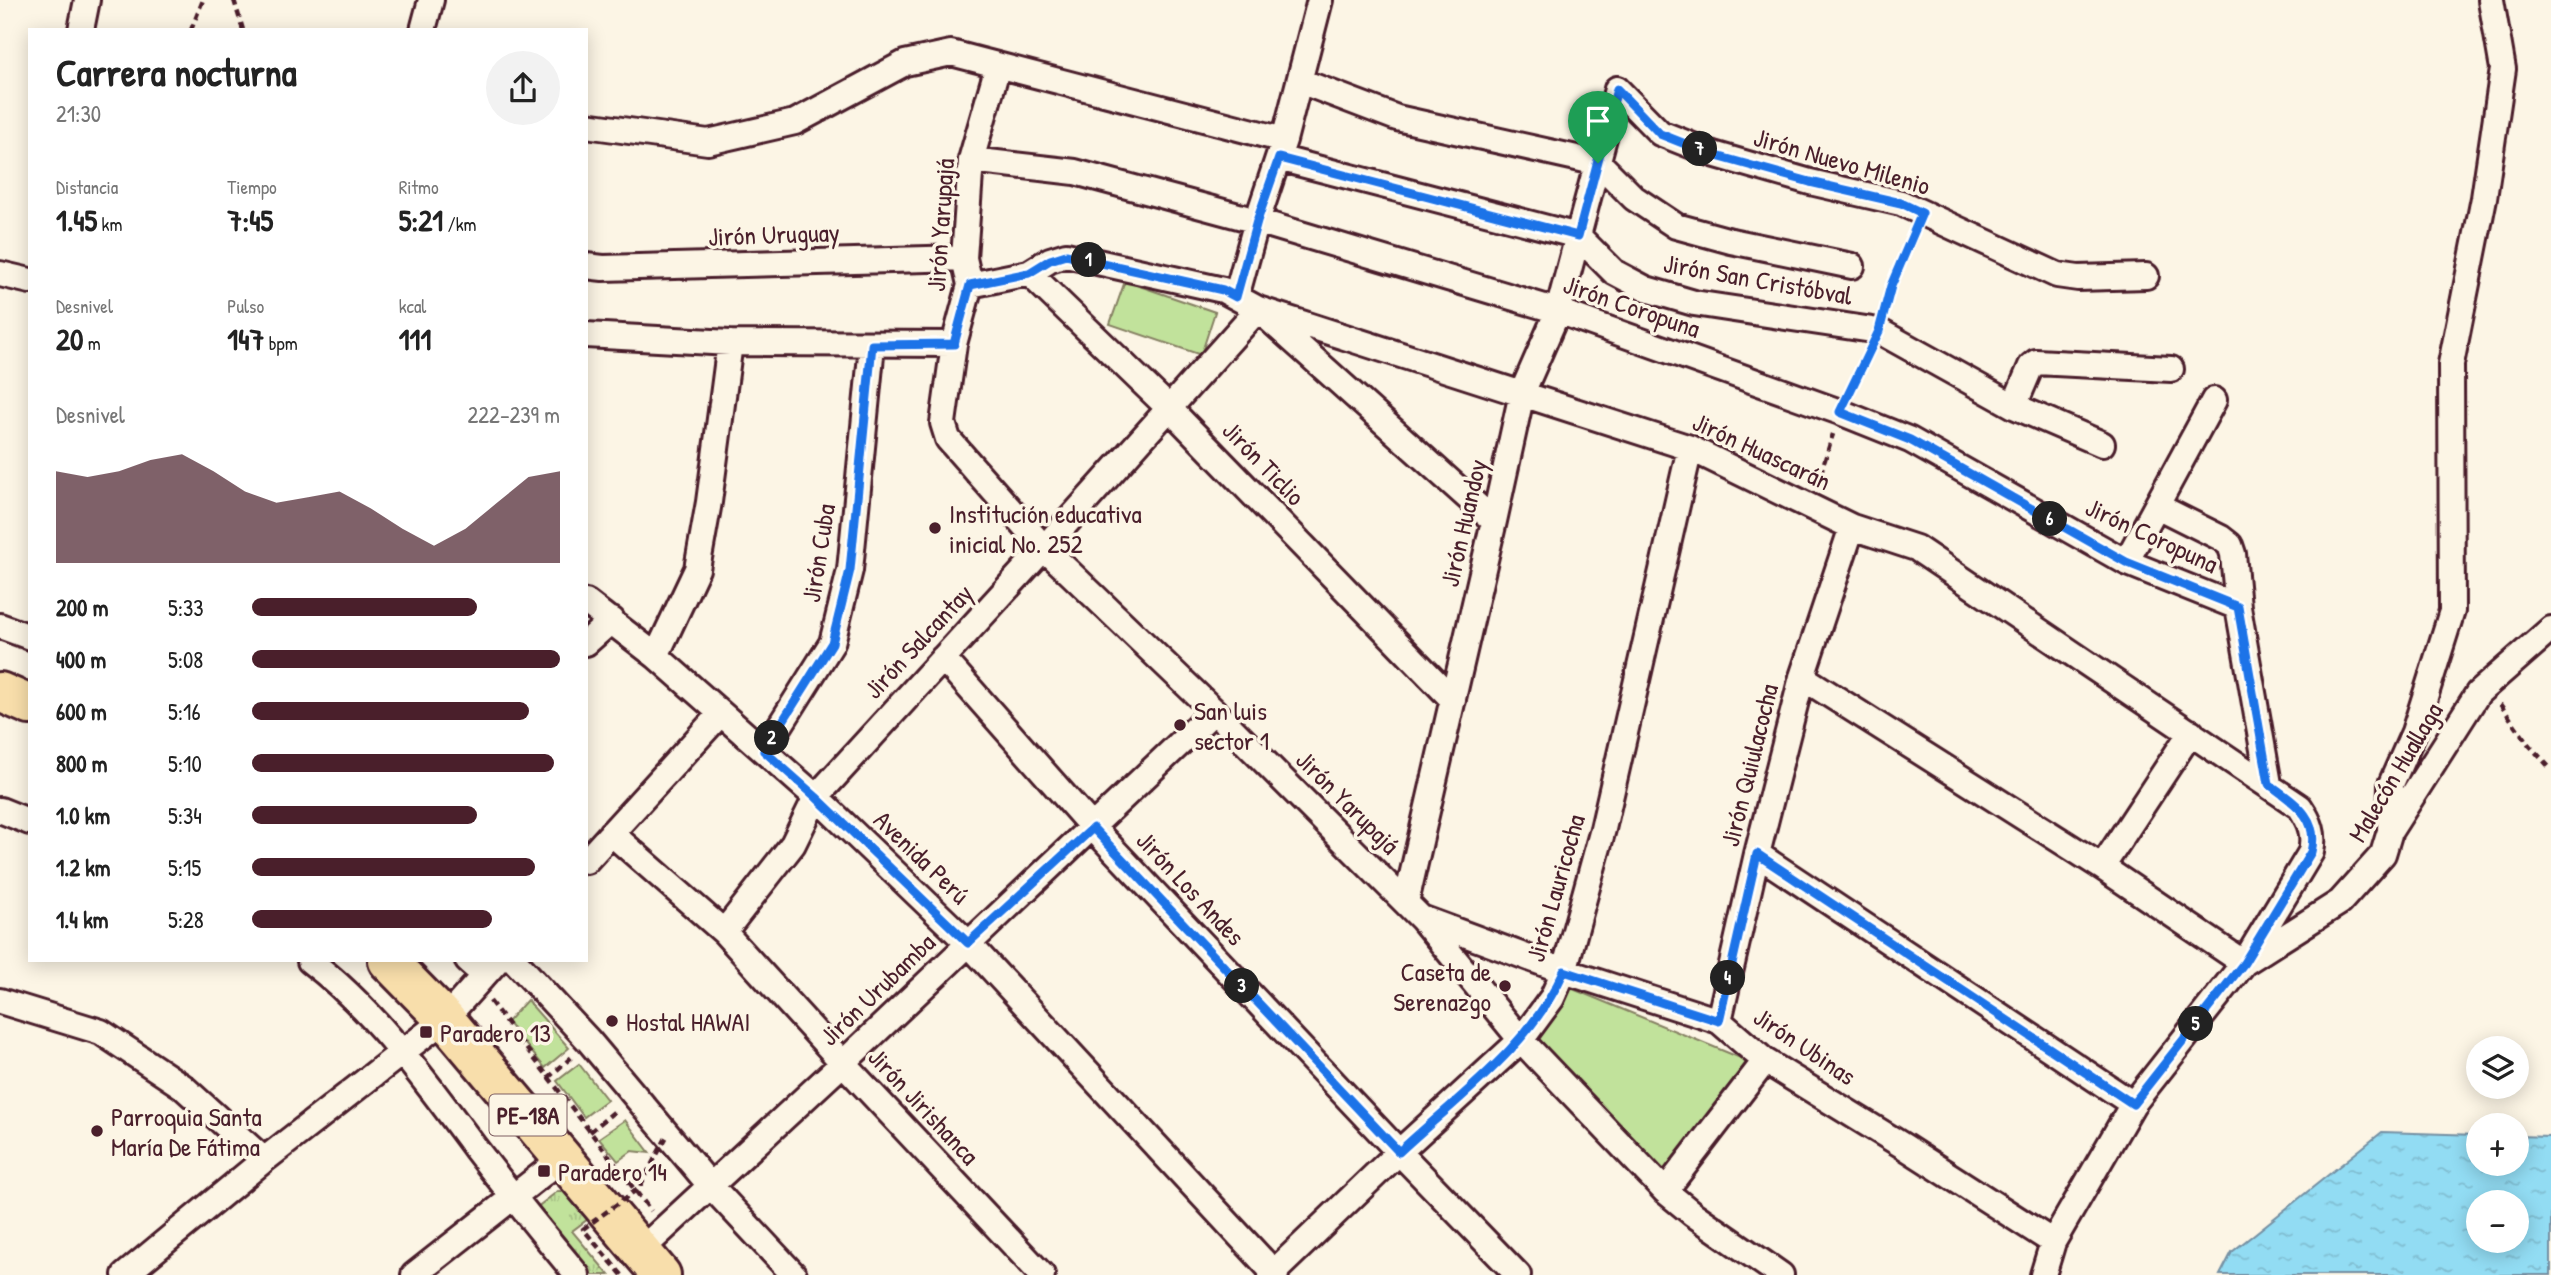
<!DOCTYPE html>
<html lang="es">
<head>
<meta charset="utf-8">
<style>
  body { margin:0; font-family:"Patrick Hand",sans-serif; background:#f2f2f2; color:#222; height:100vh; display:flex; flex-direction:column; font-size:26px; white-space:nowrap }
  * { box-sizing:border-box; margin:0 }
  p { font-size:23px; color:#767676 }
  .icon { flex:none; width:38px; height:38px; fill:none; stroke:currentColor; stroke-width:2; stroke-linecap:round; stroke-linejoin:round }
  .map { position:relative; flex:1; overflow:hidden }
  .drawer { position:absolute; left:28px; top:28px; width:560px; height:934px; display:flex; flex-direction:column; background:#fff; border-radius:0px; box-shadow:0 4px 18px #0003 }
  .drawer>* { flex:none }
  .controls { position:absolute; left:2466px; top:1036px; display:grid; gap:14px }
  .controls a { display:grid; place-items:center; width:63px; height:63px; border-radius:50%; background:#fff; box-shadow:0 4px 18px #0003; font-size:35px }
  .pin { position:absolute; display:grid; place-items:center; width:60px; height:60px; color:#fff; margin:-72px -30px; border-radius:50% 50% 50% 0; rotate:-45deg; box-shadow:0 0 7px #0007 }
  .pin .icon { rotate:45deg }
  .km { position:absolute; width:35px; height:35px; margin:-18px; border-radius:50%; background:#222; color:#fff; font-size:19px; line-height:35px; text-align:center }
  .round { display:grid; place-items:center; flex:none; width:74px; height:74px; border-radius:37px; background:#f2f2f2 }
  .head { display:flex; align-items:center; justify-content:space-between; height:119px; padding:0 28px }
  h1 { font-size:38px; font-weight:800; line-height:52px }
  .metrics { display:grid; grid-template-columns:repeat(3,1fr); gap:10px; height:119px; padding:7px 28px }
  .metrics div { display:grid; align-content:center }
  .metrics b { font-size:30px; font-weight:800 }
  .metrics small { font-size:19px; font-weight:400 }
  .metrics p { font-size:19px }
  .chart { height:196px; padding:14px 28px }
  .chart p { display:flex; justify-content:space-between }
  .chart svg { width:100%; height:126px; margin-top:7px; fill:#4a1f2b; opacity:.7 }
  ul { padding:0 28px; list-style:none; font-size:23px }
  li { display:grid; grid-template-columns:112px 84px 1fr; align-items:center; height:52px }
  li i { height:18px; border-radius:9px; background:#4a1f2b }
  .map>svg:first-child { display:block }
  .grass { fill:url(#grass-tufts); stroke:#868063; stroke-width:2 }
  .green { fill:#c1e29b; stroke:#868063; stroke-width:2 }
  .water { fill:url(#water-ripples); stroke:#7590a3; stroke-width:2; fill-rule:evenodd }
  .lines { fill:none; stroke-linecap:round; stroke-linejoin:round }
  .street-casing { stroke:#4a1f2b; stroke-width:30 }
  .highway-casing { stroke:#4a1f2b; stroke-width:44 }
  .path { stroke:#4a1f2b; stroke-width:4.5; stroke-dasharray:7 5; stroke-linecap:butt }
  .street { stroke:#fcf5e5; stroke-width:24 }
  .highway { stroke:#f8deab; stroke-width:38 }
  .path-bridge { stroke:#4a1f2b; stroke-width:4.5; stroke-dasharray:7 5; stroke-linecap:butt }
  .route-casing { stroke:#fff; stroke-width:14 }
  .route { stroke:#1a73e8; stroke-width:9 }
  .poi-dot { fill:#4a1f2b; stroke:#fcf5e5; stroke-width:2.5 }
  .labels { text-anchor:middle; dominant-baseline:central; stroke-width:7; stroke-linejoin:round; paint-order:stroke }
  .shield { fill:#fcf5e5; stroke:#7f5f63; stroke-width:2 }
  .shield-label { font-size:24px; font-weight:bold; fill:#4a1f2b }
  .street-label { font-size:26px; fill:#4a1f2b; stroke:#fcf5e5 }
  .poi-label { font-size:26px; fill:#4a1f2b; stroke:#fcf5e5; text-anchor:start }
</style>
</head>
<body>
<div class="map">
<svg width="2551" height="1275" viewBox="0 0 2551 1275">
  <defs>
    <pattern id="grass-tufts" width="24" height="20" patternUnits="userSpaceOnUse" patternTransform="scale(1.75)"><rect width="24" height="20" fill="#c1e29b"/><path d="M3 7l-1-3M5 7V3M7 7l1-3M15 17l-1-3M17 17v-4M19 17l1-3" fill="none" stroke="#a7c186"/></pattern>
    <pattern id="water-ripples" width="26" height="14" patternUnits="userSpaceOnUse" patternTransform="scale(1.75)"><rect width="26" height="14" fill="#92dcf3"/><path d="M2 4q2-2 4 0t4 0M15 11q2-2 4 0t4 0" fill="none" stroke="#7fbcd0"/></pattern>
  </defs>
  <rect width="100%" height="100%" fill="#fcf5e5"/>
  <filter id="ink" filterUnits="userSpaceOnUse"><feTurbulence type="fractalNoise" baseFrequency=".0143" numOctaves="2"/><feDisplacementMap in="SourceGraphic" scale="14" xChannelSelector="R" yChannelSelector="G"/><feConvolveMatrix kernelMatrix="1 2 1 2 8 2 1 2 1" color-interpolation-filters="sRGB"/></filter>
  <g filter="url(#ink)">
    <path class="grass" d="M558,1191l13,1 21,24 -20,15 37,44h-17l-56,-67z"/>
    <path class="green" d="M1125,281l90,31 -14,43 -91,-31z
      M1568,987l180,74 -82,114 -129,-134z
      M527,1000l42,48 -24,20 -38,-46z
      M579,1064l28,36 -23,17 -27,-36z
      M625,1120l25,33 -18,-2 -14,10 -19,-23z"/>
    <path class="water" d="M2382,1132l96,3v29h38l1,-28 34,1v138h-331l12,-23zM2478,1202h38v39h-38z"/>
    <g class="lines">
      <g class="street-casing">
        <path id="street" d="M81,30l6,-30
          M423,30l8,-30
          M998,66l-27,94 -7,98 6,27 -16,59 -11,79 5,16 96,109 170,163 208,208 99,121 144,151 28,23 88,61
          M1300,81l97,37 202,45 35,35 42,28 55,15 121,25
          M1617,89l43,44 53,21 97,28 91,21 156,72 21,3 68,-2
          M586,125l122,17 87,-20 110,-59 46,-10 333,87
          M1278,158l300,78 36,36 32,17 48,14 185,28 135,75 88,38
          M971,160l104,12 182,49 301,90 282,101 70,28 216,122 112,45
          M586,266l17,2 361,-10
          M1029,273l141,136 283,291
          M0,274l30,7
          M970,285l59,-12 21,-13 16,-5 157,35 35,19 432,139 162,79 64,21 384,259c10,15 15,27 11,45l-67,111
          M1236,297l21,-76 27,-81 36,-140
          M586,335l144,8 224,1
          M2014,406l17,-40 5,-4 135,7
          M2157,506l64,32 9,7 3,9 5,53 31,177
          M2126,562l88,-162
          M586,602l70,54 160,141 152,146 308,332
          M0,626l30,11
          M586,643l26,-23
          M656,656l41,-87 12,-67 21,-159
          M943,658l150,170 306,324 119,123
          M1802,677l300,190 142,96
          M764,751l68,-108 18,-73 22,-225
          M0,810l30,12
          M2390,831l1,-47 23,-52 38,-121 -1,-247 33,-166 19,-129 -12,-69
          M611,833l113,99 119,131 199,212
          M1757,854l376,250
          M586,861l134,-147
          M2102,867l89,-135
          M1406,902l88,-381 28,-128 36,-82 59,-222
          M1424,919l140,52 155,50 46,40 140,86 148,95
          M724,932l69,-88 23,-47 228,-249 214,-239 236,212
          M310,961c66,50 117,122 166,188 33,43 67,85 101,126
          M468,961l16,14
          M515,961l74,80 120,143 85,91
          M0,1001l101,31 81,54 82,74
          M1719,1021l38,-167 45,-177 50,-150
          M1665,1191l100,-130
          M641,1250l202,-187 371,-352
          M125,1275l139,-115 181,-141 52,-58
          M414,1275l150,-118
          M1271,1275l128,-123 122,-112 31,-42 12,-27 39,-142 87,-381
          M2043,1275l10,-33 80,-138 111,-141 96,-61 43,-48 7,-23 88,-138 73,-64"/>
      </g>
      <g class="highway-casing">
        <path id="highway" d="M0,692l30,13
          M388,961l57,58 216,256"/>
      </g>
      <path class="path" d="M234,0l9,30
        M191,30l12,-30
        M1884,310l7,-24 22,-53
        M1849,393l21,-43
        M1817,485l16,-51
        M2500,704l29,41 22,24
        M490,1001l161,210
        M548,1078l26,-23
        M590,1132l26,-22"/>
      <use href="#street" class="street"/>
      <use href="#highway" class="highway"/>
      <path class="path-bridge" d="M622,1275l-39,-46 56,-41 28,-52"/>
    </g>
  </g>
  <g class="lines" filter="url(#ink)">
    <g class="route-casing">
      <path id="route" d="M1617,89l43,45 53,21 97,27 91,21 21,10 -31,73 -12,45 -39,81 70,28 216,122 112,45 31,177c24,18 51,33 42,68l-67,111 -111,141 -376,-250 -38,167 -155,-50c-33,75 -106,126 -165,181l-306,-324 -125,115 -152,-146 -52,-46 68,-108 18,-73 22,-225 82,-1 16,-59 59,-12 21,-13 16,-5 157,35 13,7 21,-76 22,-63 299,78z"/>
    </g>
    <use href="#route" class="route"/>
  </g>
  <g class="poi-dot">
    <circle cx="935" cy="528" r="7"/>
    <circle cx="1180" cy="725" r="7"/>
    <circle cx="1505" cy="986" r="7"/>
    <circle cx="612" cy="1021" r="7"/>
    <rect x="419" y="1025" width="14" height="14" rx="3.5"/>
    <circle cx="97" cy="1131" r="7"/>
    <rect x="537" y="1164" width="14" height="14" rx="3.5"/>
  </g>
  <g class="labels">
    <rect class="shield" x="489.5" y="1094.5" width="77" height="41" rx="5"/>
    <g class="shield-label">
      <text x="528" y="1115">PE-18A</text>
    </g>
    <g class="street-label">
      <text transform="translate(1842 161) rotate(16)">Jirón Nuevo Milenio</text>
      <text transform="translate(940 225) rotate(-86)">Jirón Yarupajá</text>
      <text transform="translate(774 234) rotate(-2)">Jirón Uruguay</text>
      <text transform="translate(1758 279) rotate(10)">Jirón San Cristóbval</text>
      <text transform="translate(1632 306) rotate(19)">Jirón Coropuna</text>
      <text transform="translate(1762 451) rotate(25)">Jirón Huascarán</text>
      <text transform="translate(1264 463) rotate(46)">Jirón Ticlio</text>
      <text transform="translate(1463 523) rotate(-77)">Jirón Huandoy</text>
      <text transform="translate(2152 535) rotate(25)">Jirón Coropuna</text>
      <text transform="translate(818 553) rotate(-81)">Jirón Cuba</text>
      <text transform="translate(918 641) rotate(-47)">Jirón Salcantay</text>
      <text transform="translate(1749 765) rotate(-76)">Jirón Quiulacocha</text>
      <text transform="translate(2395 772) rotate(-59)">Malecón Huallaga</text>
      <text transform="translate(1348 802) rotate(45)">Jirón Yarupajá</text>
      <text transform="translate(922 857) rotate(44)">Avenida Perú</text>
      <text transform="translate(1191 888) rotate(47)">Jirón Los Andes</text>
      <text transform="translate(1555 888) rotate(-74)">Jirón Lauricocha</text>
      <text transform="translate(877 989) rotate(-44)">Jirón Urubamba</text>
      <text transform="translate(1805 1046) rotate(34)">Jirón Ubinas</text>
      <text transform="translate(924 1106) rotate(47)">Jirón Jirishanca</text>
    </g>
    <g class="poi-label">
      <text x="949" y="513">Institución educativa<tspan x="949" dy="30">inicial No. 252</tspan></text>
      <text x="1194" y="710">San luis<tspan x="1194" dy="30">sector 1</tspan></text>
      <text x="1491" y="971" text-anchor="end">Caseta de<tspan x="1491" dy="30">Serenazgo</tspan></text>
      <text x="626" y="1021">Hostal HAWAI</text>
      <text x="440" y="1032">Paradero 13</text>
      <text x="111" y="1116">Parroquia Santa<tspan x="111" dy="30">María De Fátima</tspan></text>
      <text x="558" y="1171">Paradero 14</text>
    </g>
  </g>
</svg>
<div class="controls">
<a><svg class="icon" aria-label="layers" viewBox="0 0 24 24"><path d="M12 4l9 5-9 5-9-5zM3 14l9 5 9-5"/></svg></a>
<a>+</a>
<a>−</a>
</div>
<div class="pin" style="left:1598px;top:163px;background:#1e9e55"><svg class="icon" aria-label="arrive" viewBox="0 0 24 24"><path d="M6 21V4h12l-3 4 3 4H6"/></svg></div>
<b class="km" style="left:1089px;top:260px">1</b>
<b class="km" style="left:772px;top:738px">2</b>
<b class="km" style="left:1242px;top:986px">3</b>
<b class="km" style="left:1728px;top:978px">4</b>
<b class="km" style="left:2196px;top:1024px">5</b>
<b class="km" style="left:2050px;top:519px">6</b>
<b class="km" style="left:1700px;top:149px">7</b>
<section class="drawer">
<div class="head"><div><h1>Carrera nocturna</h1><p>21:30</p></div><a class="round"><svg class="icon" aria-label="share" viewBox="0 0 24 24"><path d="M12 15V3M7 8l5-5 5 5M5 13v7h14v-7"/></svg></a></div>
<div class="metrics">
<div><p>Distancia</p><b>1.45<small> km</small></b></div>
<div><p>Tiempo</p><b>7:45</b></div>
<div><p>Ritmo</p><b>5:21<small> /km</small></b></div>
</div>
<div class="metrics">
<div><p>Desnivel</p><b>20<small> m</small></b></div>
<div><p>Pulso</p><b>147<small> bpm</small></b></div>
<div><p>kcal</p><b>111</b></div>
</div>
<div class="chart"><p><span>Desnivel</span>222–239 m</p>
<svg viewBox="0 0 160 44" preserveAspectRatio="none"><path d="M0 44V12L10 14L20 12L30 8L40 6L50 12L60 19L70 23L80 21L90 19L100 25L110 32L120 38L130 32L140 23L150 14L160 12V44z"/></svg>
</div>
<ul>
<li><b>200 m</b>5:33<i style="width:73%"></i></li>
<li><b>400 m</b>5:08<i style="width:100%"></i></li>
<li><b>600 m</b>5:16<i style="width:90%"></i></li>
<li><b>800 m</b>5:10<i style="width:98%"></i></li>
<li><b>1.0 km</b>5:34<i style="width:73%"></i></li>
<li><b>1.2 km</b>5:15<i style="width:92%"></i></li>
<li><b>1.4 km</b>5:28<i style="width:78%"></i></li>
</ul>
</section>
</div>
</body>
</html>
